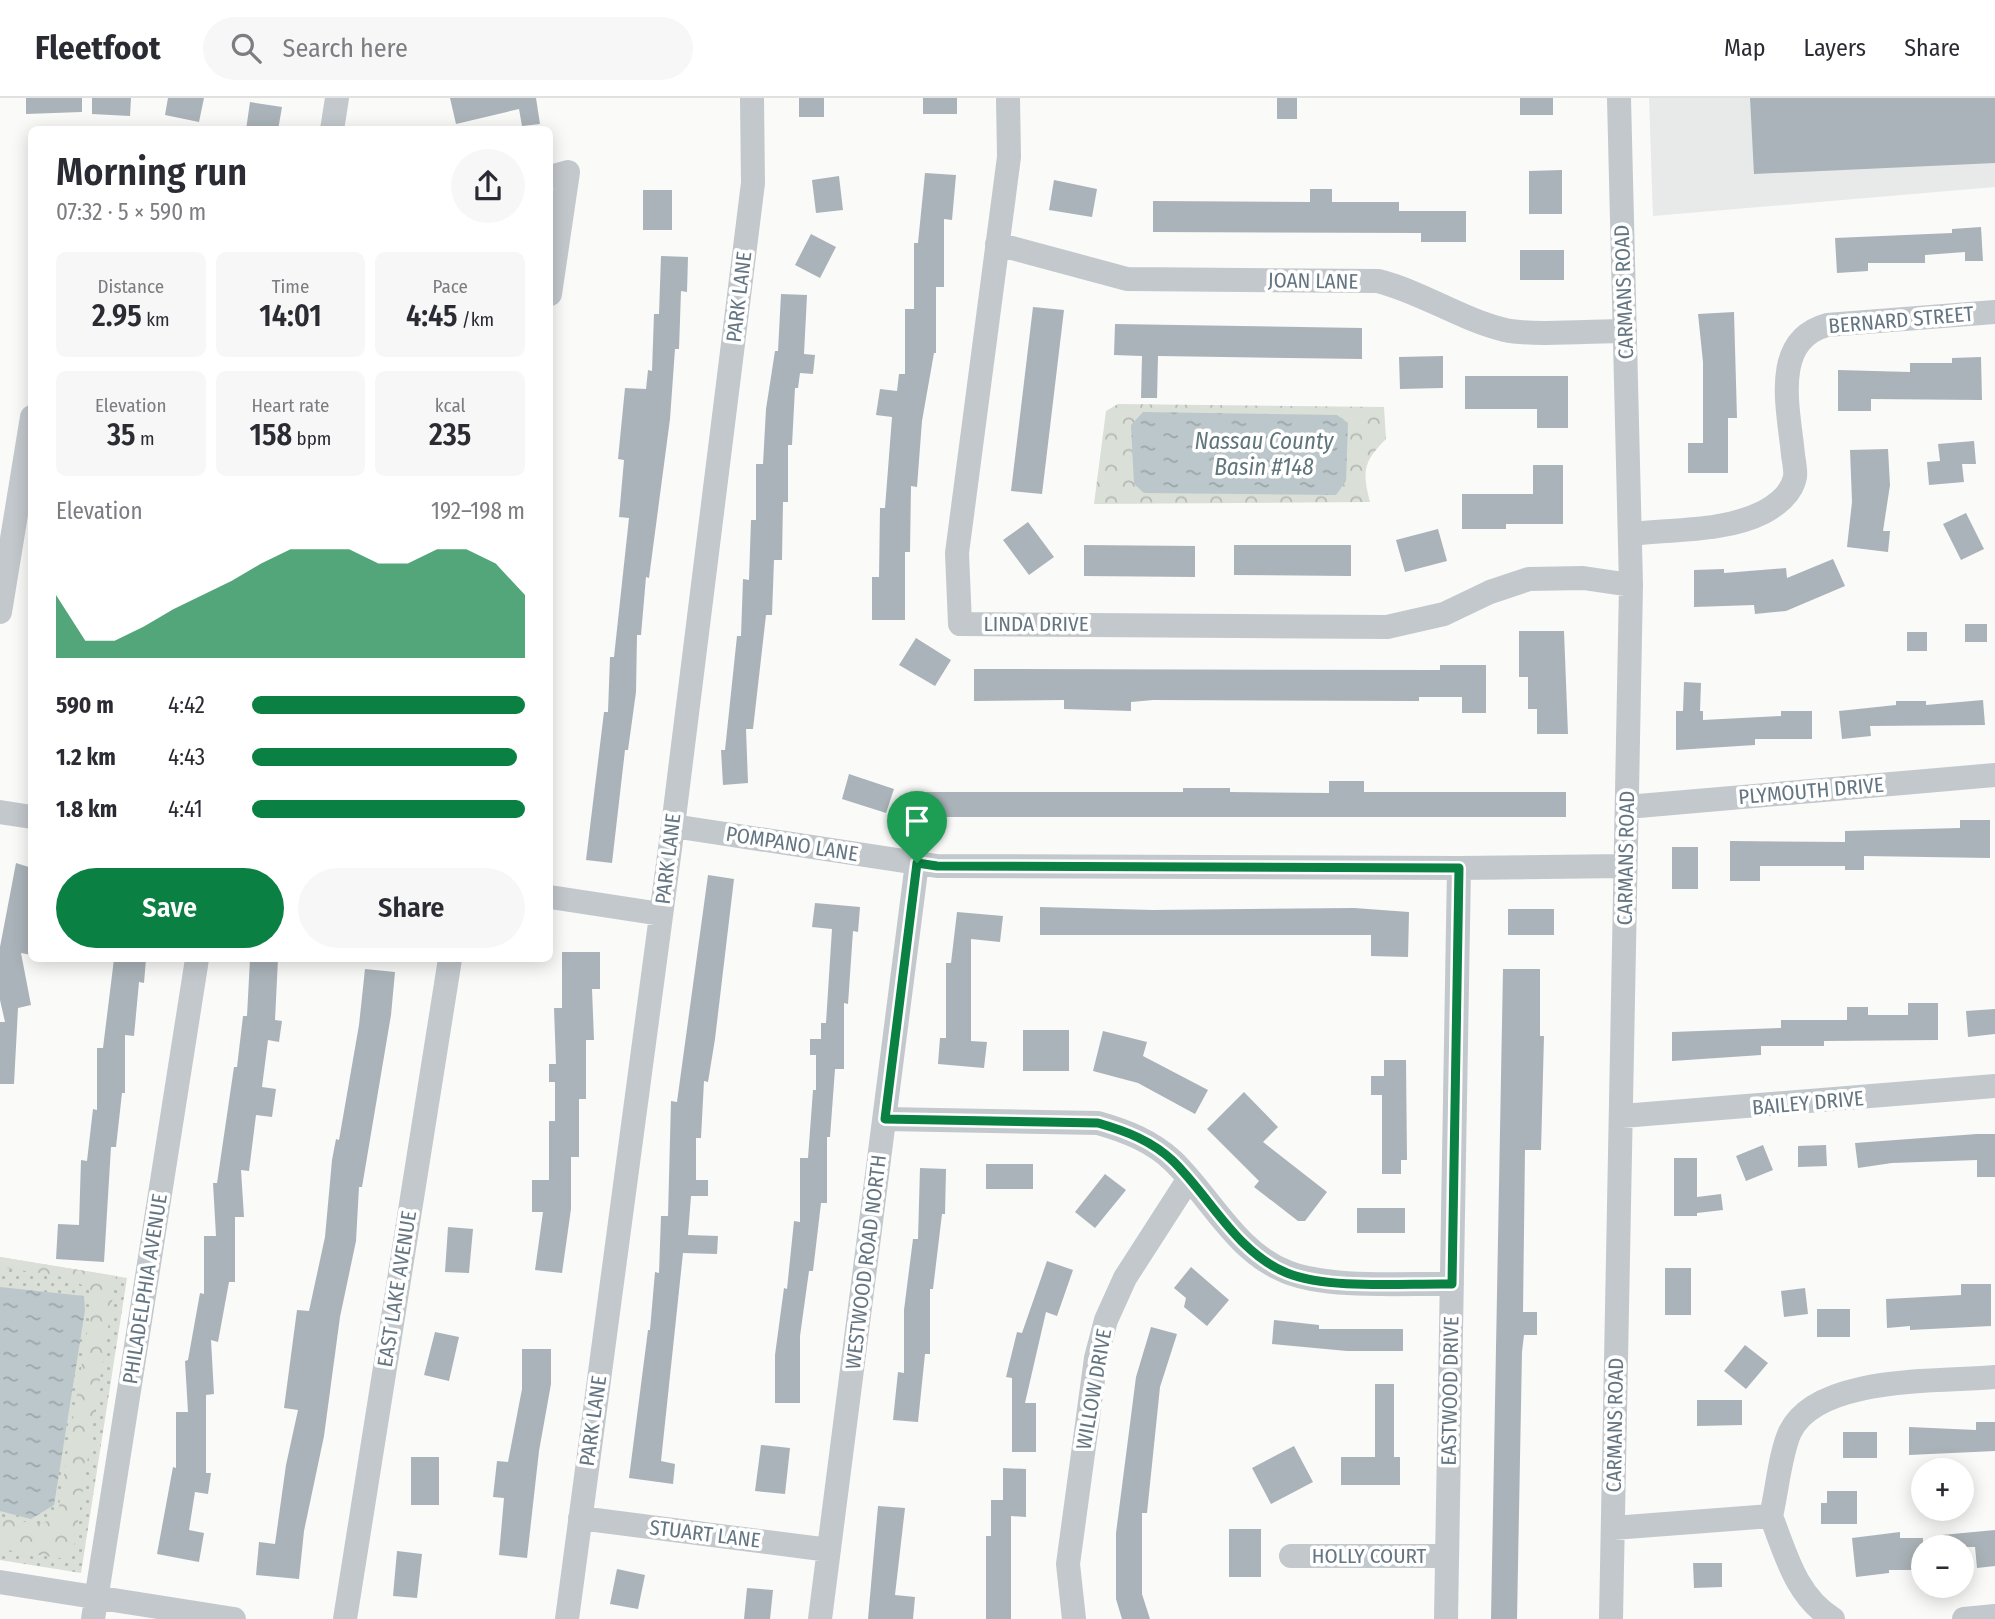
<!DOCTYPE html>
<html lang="en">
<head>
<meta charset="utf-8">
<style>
  body { margin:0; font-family:"Fira Sans Condensed",sans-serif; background:#f7f7f7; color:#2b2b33; height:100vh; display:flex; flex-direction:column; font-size:26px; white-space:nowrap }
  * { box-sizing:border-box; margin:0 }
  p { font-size:23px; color:#7c7c81 }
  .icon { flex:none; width:38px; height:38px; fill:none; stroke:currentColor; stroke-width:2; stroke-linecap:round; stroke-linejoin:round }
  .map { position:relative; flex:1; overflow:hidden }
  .sheet { position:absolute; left:28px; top:28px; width:525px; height:836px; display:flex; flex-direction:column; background:#fff; border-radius:10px; box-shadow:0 4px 18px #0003 }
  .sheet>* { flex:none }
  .buttons { position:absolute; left:1911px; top:1360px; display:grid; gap:14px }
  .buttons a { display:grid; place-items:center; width:63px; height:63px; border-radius:50%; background:#fff; box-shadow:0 4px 18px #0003; font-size:35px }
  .pin { position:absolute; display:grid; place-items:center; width:60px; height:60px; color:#fff; margin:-72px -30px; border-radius:50% 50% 50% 0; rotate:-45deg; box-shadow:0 0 7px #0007 }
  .pin .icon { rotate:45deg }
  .round { display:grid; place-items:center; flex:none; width:74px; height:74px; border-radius:37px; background:#f7f7f7 }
  .summary { display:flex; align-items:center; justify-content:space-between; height:119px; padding:0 28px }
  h1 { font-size:38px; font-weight:600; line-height:52px }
  .stats { display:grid; grid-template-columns:repeat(3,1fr); gap:10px; height:119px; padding:7px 28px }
  .stats div { display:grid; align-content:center; border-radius:10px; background:#f7f7f7; text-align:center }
  .stats b { font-size:30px; font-weight:600 }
  .stats small { font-size:19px; font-weight:400 }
  .stats p { font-size:19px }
  .chart { height:196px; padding:14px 28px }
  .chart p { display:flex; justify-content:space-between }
  .chart svg { width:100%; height:126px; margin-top:7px; fill:#0b8043; opacity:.7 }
  .primary-button { display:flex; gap:14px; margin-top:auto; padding:14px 28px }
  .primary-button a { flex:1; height:80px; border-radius:42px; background:#0b8043; color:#fff; font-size:28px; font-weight:600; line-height:80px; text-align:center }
  .primary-button a+a { background:#f7f7f7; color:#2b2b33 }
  ul { padding:0 28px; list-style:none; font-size:23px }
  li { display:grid; grid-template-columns:112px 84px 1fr; align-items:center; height:52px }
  li i { height:18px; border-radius:9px; background:#0b8043 }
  header { display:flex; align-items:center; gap:42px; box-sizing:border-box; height:98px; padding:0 35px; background:#fff; border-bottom:2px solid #e1e1e2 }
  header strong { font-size:33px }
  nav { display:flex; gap:38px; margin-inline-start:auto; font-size:24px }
  .search { width:490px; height:63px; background:#f7f7f7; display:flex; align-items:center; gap:18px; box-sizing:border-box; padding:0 24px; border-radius:38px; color:#7c7c81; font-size:26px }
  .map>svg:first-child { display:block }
  .built { fill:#e8e9e9 }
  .green { fill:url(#green-dots) }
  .forest { fill:url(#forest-crowns) }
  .water { fill:url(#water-ripples) }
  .building { fill:#aab3b9 }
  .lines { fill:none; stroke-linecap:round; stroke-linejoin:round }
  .minor { stroke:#c3c8cc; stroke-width:24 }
  .route-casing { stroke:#fff; stroke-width:14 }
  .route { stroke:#0b8043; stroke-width:9 }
  .labels { text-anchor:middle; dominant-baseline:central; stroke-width:7; stroke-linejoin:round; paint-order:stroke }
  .street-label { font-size:21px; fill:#657683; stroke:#fff }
  .water-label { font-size:23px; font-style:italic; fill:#60757c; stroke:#fff }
</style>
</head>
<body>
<header>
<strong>Fleetfoot</strong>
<div class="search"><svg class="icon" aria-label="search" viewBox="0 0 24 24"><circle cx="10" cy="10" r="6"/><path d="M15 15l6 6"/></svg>Search here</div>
<nav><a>Map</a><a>Layers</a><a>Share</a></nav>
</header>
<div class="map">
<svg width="1995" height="1521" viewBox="0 0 1995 1521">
  <defs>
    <pattern id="green-dots" width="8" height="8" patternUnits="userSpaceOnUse" patternTransform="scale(1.75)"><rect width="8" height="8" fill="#dadfd7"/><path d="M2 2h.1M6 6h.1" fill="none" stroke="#b4b9b4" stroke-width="1.8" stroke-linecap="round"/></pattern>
    <pattern id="forest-crowns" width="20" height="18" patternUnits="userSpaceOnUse" patternTransform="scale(1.75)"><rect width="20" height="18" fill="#dadfd7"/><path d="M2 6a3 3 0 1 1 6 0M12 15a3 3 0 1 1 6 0" fill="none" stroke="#b4b9b4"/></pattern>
    <pattern id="water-ripples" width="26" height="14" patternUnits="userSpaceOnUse" patternTransform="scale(1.75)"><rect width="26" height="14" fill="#bbc7cb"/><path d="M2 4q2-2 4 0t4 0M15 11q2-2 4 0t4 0" fill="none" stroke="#9ca6aa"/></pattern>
  </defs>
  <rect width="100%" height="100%" fill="#fafaf8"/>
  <path class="built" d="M1649,0h346v89l-342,29z"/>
  <path class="green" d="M0,1159l127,21 -46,295 -81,-13z"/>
  <path class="forest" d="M1118,306l266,3 2,32c-23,23 -24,32 -16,63l-276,2 12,-93z
    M0,1159l116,19 -43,278 -7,5 -66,-10v-31l38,6 19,-6 36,-223c-14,-22 -63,-22 -87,-27l-6,-3z"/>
  <path class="water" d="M1143,314l194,3 11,8 -2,58 -10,14 -192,-2 -10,-9 -3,-59z
    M0,1189l84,9 1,14 -31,195 -23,14 -31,-8z"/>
  <path class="building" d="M26,0h56v14l-56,2z
    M92,0h39l-1,18 -38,-2z
    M168,0h36l-5,24 -34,-7z
    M450,0h86l4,26 -18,2 -3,-17 -63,15z
    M799,0h25v19h-25z
    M923,0h34v16h-34z
    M1277,0h20v21h-20z
    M1520,0h33v17h-33z
    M1750,0h245v65l-241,11z
    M250,4l32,5 -4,23h-32z
    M1562,72v44h-33v-43z
    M925,75l31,2 -4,45 -8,-1v68h-8v66h-2l-12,68 -5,66 -6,-1 -1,66h-5v68h-33v-43h7l1,-69h5l7,-91 -16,-2 4,-26 17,2 2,-17h6v-65h9v-66h4z
    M839,78l4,34 -27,3 -4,-33z
    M1054,82l43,9 -5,28 -43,-7z
    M1310,91h22v13h67v9h67v31h-45v-9l-268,-1v-31l157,1z
    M643,92h29v40h-29z
    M1981,129l2,34h-18v-9l-40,3v8h-57v8l-31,2 -2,-35 117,-5v-4z
    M811,136l25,13 -16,31 -25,-13z
    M1520,152h44v30h-44z
    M661,158l27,1 -1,35 -6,-1 -2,58h-4l-5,70 -21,159 -3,-1 -5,58h-4l-1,57 -8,58h-3l-13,113 -26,-3 18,-148h4l2,-55h4l15,-139 -10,-1 5,-57 -6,-1 7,-71 21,1 2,-19 4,1 2,-57h5z
    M781,196l26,1 -3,59 11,1 -2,19 -13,-1 -2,15h-3l-3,57h-4v57h-5l-1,58h-8l-2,55h-6l-13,114h-7l2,54 -25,2 -2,-35h4l12,-114h4l2,-57 6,1 2,-60h5v-56h7l3,-55 9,-58h3z
    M1033,209l31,3 -22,184 -31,-3z
    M1734,214l3,106h-9v55h-40v-30h15v-81l-5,-48z
    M1115,226l247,4v31l-204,-3 -1,42h-16l1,-42 -28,-1z
    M1443,258v32l-43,1 -1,-32z
    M1981,259l1,43 -111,-1v12h-33v-41l72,2v-9h42v-5z
    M1465,278h103v52h-31v-19h-72z
    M1974,343l2,23h-14l2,18 -35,3 -2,-23 13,-1 -2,-17z
    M1888,351l2,36 -7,46h7l-2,21 -41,-5 5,-45 -2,-52z
    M1533,367h30v59h-57v5h-44v-35h71z
    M1966,415l18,36 -23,11 -18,-36z
    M1028,424l26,35 -25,18 -26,-35z
    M1438,431l9,32 -42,11 -9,-32z
    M1084,447l111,1v31l-111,-1z
    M1234,447h117v31l-117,-1z
    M1833,461l12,27 -59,25 -31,3 -1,-9 -60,2v-37l30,-1v4l62,-5 1,10z
    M1965,526h22v18h-22z
    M1519,533h45l4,103h-31v-25h-9v-32h-9z
    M1907,534h20v19h-20z
    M916,540l35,22 -16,26 -36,-21z
    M1440,567h46v48h-24v-16h-43v4l-266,-1 -22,2v9l-67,-2v-9l-90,1v-32l466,1z
    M1684,584l17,1 -1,28h3v9l78,-4v-5h31v28h-57v6l-79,5v-39h7z
    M1983,602l2,25 -115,1 1,10 -29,3 -3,-28 57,-6v-4h30v4z
    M849,676l45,15 -8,24 -44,-14z
    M1329,683h35v11h202v25h-652v-25h269v-4h47v4l99,1z
    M1960,722h30v38l-126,-2v14h-19v-4h-85v15h-30v-40l115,1v-11l115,-3z
    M1672,749h26v42h-26z
    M16,765l16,5v87l-11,-2 10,52 -13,3 -4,76h-14v-62h5l-5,-22v-53z
    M708,777l26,4 -19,160 -7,43 -4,-1 -3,57h-5v42h12v16h-17l-3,39 30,1 -1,18 -34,-1 -22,208 14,3 -2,20 -44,-6 19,-148h2l5,-58 4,1 2,-57h7l3,-115 6,1z
    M815,805l45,4 -2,25 -5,-1 -5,73 -4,-1v66h-9l-5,68h-3v66h-6l-8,68h-4l-9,65v67h-25v-48l9,-67 3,1 7,-68 6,1v-64h8l5,-68h3v-35h-6v-16h11v-16h5l6,-94 -20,-2z
    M1040,809l113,3 201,-2 55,4 -1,45 -37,-1v-21h-331z
    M1508,811h46v26h-46z
    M957,814l46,4 -3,26 -29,-3v102l16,1 -3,26 -46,-4 2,-26h6v-75h5z
    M562,854h38v37h-8l2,51h-8v59h-7v58h-8v52l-9,64 -27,-3 8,-58h-11v-32h17v-59h6v-39h-6v-18h7l-2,-56h8z
    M114,861h32l-2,24 -5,-1 -5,54 -9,-1v58h-3l-6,54h-5l-7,115 -48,-3 2,-35 21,1 2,-65 6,1 6,-52 4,1v-62h6z
    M250,861h28l-3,61 7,1 -3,21 -11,-2 -6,47 14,2 -4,28 -16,-2 -7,56 -8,-1 3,47h-9v65h-6l-11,60 -7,-2 3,54 -8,1v78h5l-3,21 -13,-2 -6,38 15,3 -5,29 -42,-8 16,-87 3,1v-56h12l-3,-51 3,-1 12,-67 4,1v-58h12l-3,-53h4l17,-116h3l6,-51h4z
    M365,871l30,3 -4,43 -29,172h-3l-3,54 -16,76 -16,119 -20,95 -5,48 -43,-4 3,-33 16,2 11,-79 12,-55 -14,-2 13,-98 12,1 16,-74 7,-77 4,-21 3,1 20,-115z
    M1503,871h37v67h4l-3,114h-16l-2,162h14v23h-13l-2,17 -5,267h-26z
    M1908,905h30v37l-114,1v5h-63v9l-89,6v-29l109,-4v-8h66v-13h21v8h40z
    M1995,911v25l-27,3 -2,-26z
    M1023,932h46v41h-46z
    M1103,933l44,11 -4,14 65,34 -13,24 -57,-31 -45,-12z
    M1384,962h22l1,100h-6v14h-19v-79h-11v-19h13z
    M1244,994l34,35 -15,15 64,50 -22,29h-7l-44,-34 5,-6 -52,-52z
    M1977,1036h18v43h-18v-17l-85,3 -34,5 -3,-25z
    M1763,1047l10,25 -27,11 -10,-25z
    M1826,1047l1,21 -29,1v-21z
    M1674,1060h23v39l24,-3 2,16 -26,3v3h-23z
    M986,1066h47v25h-47z
    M920,1070l26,1 -1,45h-3l-9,75h-3v65h-5l-7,68 -25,-2 5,-48 6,1v-63l9,-71h5z
    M1105,1076l21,16 -31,38 -20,-16z
    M1357,1110h48v25h-48z
    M448,1129l25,2 -4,44 -24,-1z
    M1047,1163l26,9 -16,46 -11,-4 -21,91h11v49h-24v-74l-6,-1 11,-45 5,1z
    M1191,1169l38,33 -22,26 -23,-19 2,-9 -12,-10z
    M1665,1170h26v47h-26z
    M1961,1186h30v42l-81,4v-4l-23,2 -1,-29 75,-4z
    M1805,1190l3,26 -24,3 -3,-26z
    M1817,1211h33v28h-33z
    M1274,1222l45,5v4h84v22h-56l-75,-7z
    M1151,1229l26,7 -17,53 -13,126h-5v81l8,25h-28l-6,-20v-66l20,-156z
    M435,1234l24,5 -10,44 -25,-6z
    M1745,1247l23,18 -22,26 -22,-18z
    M522,1251h29v35l-12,67 -12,107 -28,-3 5,-57 -11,-1 4,-36 11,1 14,-73z
    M1375,1286h19v73h6v28h-59v-28h34z
    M1697,1302h45v25l-45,1z
    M1976,1324h19v29l-86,4v-28l67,3z
    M1843,1334h34v26h-34z
    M761,1347l29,3 -5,46 -30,-3z
    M1294,1348l19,36 -42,22 -19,-36z
    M411,1359h28v48h-28z
    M1003,1370l23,1v48l-15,-1v103h-25v-83h5v-36h12z
    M1827,1393h30v33h-36v-21h6z
    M878,1408l27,2 -10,87 20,2 -2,22h-45z
    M1229,1431h32v48h-32z
    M1995,1432v36l-18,2 -2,-21h-32l-1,-12z
    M1900,1434v6h23v32h-34v3l-33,4 -4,-39z
    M397,1453l25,3 -5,44 -24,-2z
    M1693,1465h29v24l-28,1z
    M617,1471l28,6 -7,34 -28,-5z
    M747,1490l26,2 -3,29h-26z"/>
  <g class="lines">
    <path class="minor" d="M1008,0l1,59 -52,396 3,71 427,3 57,-13 46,-22 39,-13 54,-1 48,7
      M332,32l5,-32
      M550,79l18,-5 -18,122
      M997,146l130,35 251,2c44,11 82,38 127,49 28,6 88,1 120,1
      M1631,436c42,-5 94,-2 133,-22 13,-7 28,-19 31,-35 1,-6 -1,-15 -2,-22 -4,-45 -23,-114 34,-130l168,-13
      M0,514l32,-195
      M1627,709l368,-32
      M0,714l32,5
      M673,728l264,40 522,2 166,-2
      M550,799l111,17
      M1622,1018l373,-30
      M885,1021l213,4c28,8 54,18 75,38 38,37 63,91 114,111 43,17 118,11 165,12
      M1771,1418c6,-25 9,-62 19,-84 27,-57 150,-50 205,-55
      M1771,1418c15,39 25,80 62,103
      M580,1420l249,32
      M1613,1430l158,-12
      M1291,1458h156
      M0,1484l234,37
      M93,1521l104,-660
      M345,1521l105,-660
      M567,1521l106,-793 80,-643 -1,-85
      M820,1521l97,-756
      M1074,1521l-6,-55 28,-206 10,-38 19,-42 63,-98
      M1446,1521l13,-751
      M1611,1521l20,-1034 -12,-487
      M1964,1521l31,-3"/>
  </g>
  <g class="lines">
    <g class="route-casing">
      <path id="route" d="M917,765l20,3 522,2 -7,416c-47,-1 -122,6 -165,-11 -51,-21 -76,-75 -114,-112 -21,-20 -47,-30 -75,-38l-213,-4z"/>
    </g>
    <use href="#route" class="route"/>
  </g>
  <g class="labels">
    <g class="street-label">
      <text transform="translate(1313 183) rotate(1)">JOAN LANE</text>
      <text transform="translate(1624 194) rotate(-92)">CARMANS ROAD</text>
      <text transform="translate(739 199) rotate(-83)">PARK LANE</text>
      <text transform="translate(1901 222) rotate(-5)">BERNARD STREET</text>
      <text x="1036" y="526">LINDA DRIVE</text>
      <text transform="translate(1811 693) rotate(-5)">PLYMOUTH DRIVE</text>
      <text transform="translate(792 746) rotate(9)">POMPANO LANE</text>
      <text transform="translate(1626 760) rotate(-89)">CARMANS ROAD</text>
      <text transform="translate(668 761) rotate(-83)">PARK LANE</text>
      <text transform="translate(1808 1005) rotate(-5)">BAILEY DRIVE</text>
      <text transform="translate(866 1164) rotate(-83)">WESTWOOD ROAD NORTH</text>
      <text transform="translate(145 1191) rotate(-81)">PHILADELPHIA AVENUE</text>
      <text transform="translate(397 1191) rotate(-81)">EAST LAKE AVENUE</text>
      <text transform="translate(1094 1291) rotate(-80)">WILLOW DRIVE</text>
      <text transform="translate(1450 1293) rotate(-89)">EASTWOOD DRIVE</text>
      <text transform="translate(593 1323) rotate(-82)">PARK LANE</text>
      <text transform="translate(1615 1327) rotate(-89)">CARMANS ROAD</text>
      <text transform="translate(705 1436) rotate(7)">STUART LANE</text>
      <text x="1369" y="1458">HOLLY COURT</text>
    </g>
    <g class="water-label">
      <text x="1264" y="343">Nassau County<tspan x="1264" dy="26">Basin #148</tspan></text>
    </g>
  </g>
</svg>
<div class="buttons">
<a>+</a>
<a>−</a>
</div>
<div class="pin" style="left:917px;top:765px;background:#1e9e55"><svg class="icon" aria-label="arrive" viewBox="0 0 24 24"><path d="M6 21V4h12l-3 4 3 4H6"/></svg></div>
<section class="sheet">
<div class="summary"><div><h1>Morning run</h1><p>07:32 · 5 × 590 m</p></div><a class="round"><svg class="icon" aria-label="share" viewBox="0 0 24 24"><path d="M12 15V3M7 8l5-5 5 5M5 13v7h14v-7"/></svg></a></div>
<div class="stats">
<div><p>Distance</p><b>2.95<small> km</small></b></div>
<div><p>Time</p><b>14:01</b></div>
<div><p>Pace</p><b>4:45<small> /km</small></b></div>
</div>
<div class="stats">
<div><p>Elevation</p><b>35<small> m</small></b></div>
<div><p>Heart rate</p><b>158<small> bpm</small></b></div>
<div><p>kcal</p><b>235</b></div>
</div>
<div class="chart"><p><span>Elevation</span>192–198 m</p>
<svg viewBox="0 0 160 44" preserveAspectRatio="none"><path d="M0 44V22L10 38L20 38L30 33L40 27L50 22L60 17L70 11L80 6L90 6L100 6L110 11L120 11L130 6L140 6L150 11L160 22V44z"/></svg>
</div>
<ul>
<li><b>590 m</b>4:42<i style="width:100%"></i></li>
<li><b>1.2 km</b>4:43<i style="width:97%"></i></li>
<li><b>1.8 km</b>4:41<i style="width:100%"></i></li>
</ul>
<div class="primary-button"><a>Save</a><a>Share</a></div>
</section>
</div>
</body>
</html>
